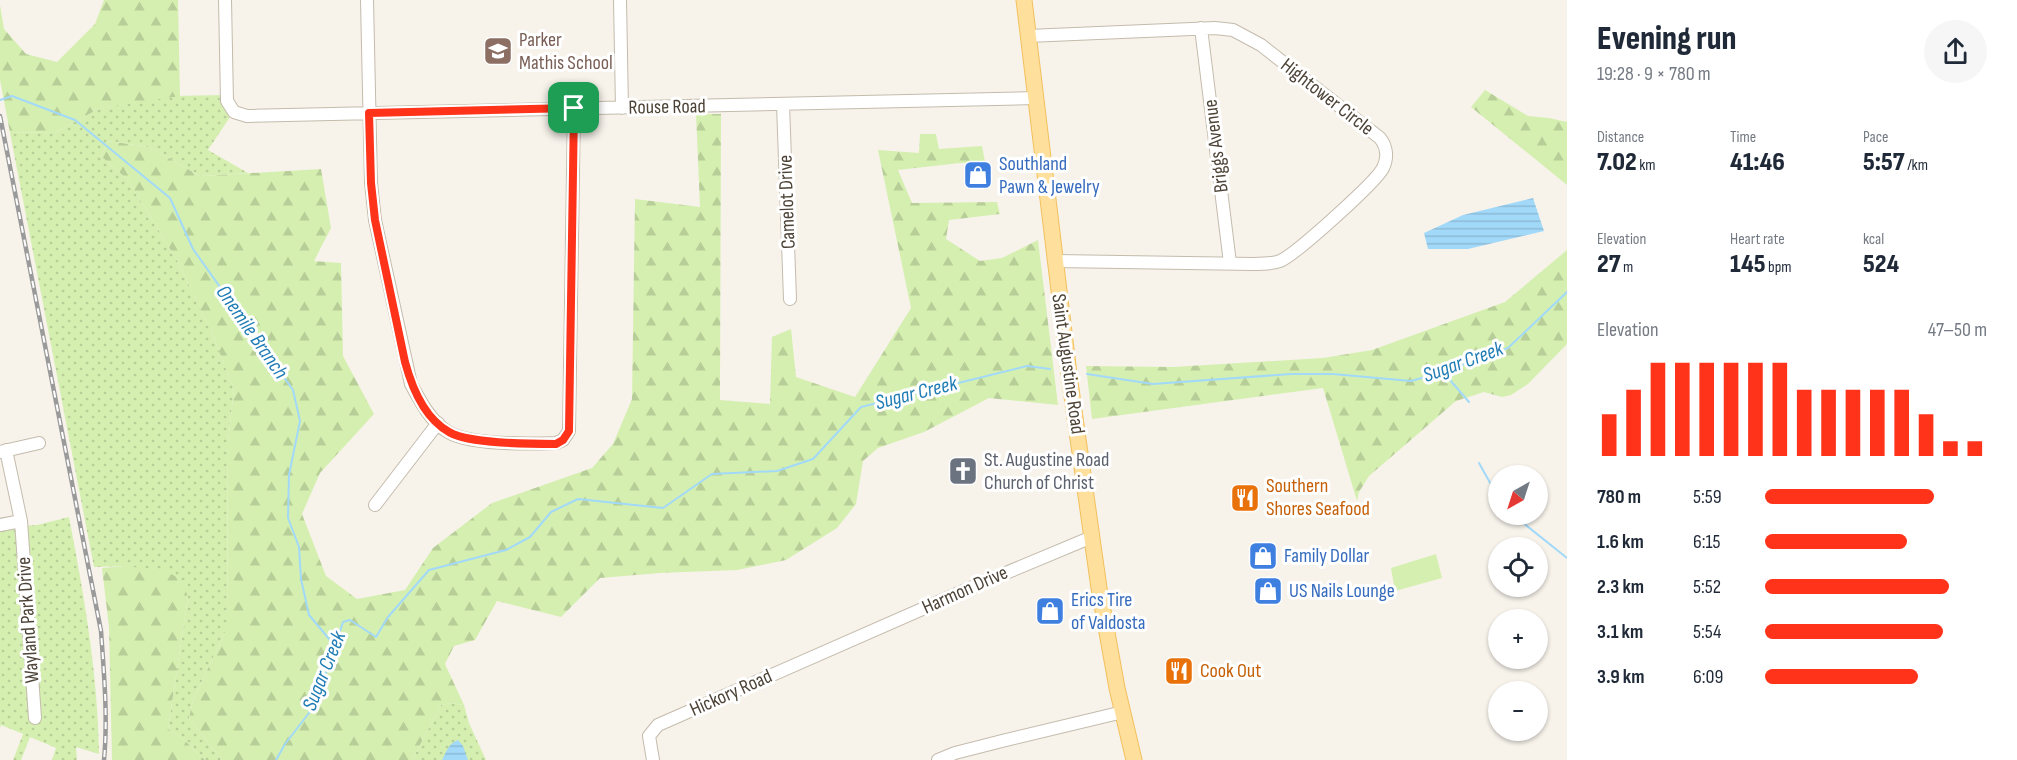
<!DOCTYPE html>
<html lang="en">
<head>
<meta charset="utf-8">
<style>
  body { margin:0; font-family:"Sofia Sans Condensed",sans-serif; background:#f6f6f7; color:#1f2937; height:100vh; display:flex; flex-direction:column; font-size:22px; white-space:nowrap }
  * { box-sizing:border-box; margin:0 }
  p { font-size:20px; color:#747a83 }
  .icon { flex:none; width:33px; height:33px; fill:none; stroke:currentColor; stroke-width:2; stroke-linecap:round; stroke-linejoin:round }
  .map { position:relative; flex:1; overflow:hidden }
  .details { display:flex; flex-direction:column; background:#fff; width:450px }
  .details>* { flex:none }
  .needle { width:39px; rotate:219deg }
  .fabs { position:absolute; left:1488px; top:465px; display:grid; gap:12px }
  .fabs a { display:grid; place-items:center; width:60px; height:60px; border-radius:50%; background:#fff; box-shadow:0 2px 4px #0004; font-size:30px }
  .pin { position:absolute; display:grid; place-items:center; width:51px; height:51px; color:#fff; margin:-26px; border-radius:12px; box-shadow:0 3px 9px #0006 }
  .round { display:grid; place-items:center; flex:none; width:63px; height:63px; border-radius:32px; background:#f6f6f7 }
  .summary { display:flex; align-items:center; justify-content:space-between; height:102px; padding:0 30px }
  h1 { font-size:33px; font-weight:800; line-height:45px }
  .figures { display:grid; grid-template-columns:repeat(3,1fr); gap:9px; height:102px; padding:6px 30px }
  .figures div { display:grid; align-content:center }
  .figures b { font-size:26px; font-weight:800 }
  .figures small { font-size:16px; font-weight:400 }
  .figures p { font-size:16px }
  .chart { height:168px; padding:12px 30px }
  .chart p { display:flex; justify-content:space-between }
  .chart svg { width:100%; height:108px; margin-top:6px; stroke:#ff331a; stroke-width:6 }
  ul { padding:0 30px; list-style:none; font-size:20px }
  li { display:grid; grid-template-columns:96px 72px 1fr; align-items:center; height:45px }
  li i { height:15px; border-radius:8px; background:#ff331a }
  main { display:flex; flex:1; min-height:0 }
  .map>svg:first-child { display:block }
  .grass { fill:url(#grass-dots) }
  .forest { fill:url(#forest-firs) }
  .pitch { fill:#d5efb0 }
  .water { fill:url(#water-rules) }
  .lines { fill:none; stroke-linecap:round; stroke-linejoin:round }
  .stream { stroke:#a2d9f9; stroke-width:2 }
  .minor-casing { stroke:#c4bbac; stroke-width:14 }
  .major-casing { stroke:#f2c05e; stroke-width:17 }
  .minor { stroke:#fff; stroke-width:12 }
  .major { stroke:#ffdf9c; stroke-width:15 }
  .rail-casing { stroke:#9a9a9a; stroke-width:4.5 }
  .rail { stroke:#fff; stroke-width:2; stroke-dasharray:7; stroke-linecap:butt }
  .route-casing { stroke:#fff; stroke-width:12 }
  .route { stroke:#ff331a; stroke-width:8 }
  .labels { text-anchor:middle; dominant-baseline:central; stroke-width:6; stroke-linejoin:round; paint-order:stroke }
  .education-label { font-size:20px; fill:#785e54; stroke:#fff; text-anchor:start }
  .street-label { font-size:20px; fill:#4d4337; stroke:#fff }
  .shop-label { font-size:20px; fill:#366cbe; stroke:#fff; text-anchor:start }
  .worship-label { font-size:20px; fill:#5b616d; stroke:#fff; text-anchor:start }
  .food-label { font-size:20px; fill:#c56008; stroke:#fff; text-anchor:start }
  .water-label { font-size:21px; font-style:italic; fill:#207cb5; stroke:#fff }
</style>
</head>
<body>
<main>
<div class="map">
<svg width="1567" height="760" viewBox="0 0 1567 760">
  <defs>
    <pattern id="grass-dots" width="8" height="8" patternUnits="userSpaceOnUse" patternTransform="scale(1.5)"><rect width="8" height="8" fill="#d5efb0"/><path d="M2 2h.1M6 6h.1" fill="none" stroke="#b8ce98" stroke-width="1.8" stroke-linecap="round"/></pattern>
    <pattern id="forest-firs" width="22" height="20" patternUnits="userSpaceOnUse" patternTransform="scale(1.5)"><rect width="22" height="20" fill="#d5efb0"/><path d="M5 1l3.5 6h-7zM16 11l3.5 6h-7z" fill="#b8ce98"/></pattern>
    <pattern id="water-rules" width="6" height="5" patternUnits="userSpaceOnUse" patternTransform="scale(1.5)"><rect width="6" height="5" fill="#a2d9f9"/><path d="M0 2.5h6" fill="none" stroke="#8dbbd6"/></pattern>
  </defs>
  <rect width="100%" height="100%" fill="#f7f3eb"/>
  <path class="grass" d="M223,95l1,14 6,8 -22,33 40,23 -48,3 -51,-29 -41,-6 -7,15 27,24 50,82 33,69 23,58 -6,53 -1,186 -34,72 -4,18 33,42h-17l-25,-24 -12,-7 20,-132 -63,-31 -31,1 -84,-434 46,-1 44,-24 73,-12z
    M69,517c15,78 29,157 30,237l-23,-7 1,13h-25l4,-12 -26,-11 -9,23h-8l10,-26 -22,-9 -1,3v-200l37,-3z
    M451,703l13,2 5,18 17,37h-74l29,-55z"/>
  <path class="forest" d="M104,0h74l2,96 -80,12 -44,24 -46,1 -10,-53v-75l4,24 22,25 31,8 38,-38z
    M1485,90l43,26 21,2 18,4v63l-96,-78z
    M696,114h25l-1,286 50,4 2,-67 19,-8 5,48 59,20 56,-89 -33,-158 41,3 1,-19h16l3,15 43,-3 3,16 -25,1 -62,7 14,33 85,-1 3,12 -51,6 -3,19 34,22 22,-3 36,-18 20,165 -69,-7 -65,34 -46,16 -15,13 -7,43 -19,24 -51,32 -49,10 -77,3 -60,5 -39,39 -64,-16 -22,39 -21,6 -9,18 19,41 -13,-2 -10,2 -29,55h-190l-33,-42 4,-18 34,-72 1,-186 6,-53 -23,-58 -33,-69 -50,-82 -27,-24 7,-15 41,6 51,29 121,-7 10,59 -17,33 27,2 2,93 31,58 -54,59 -18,41 24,62 31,23 48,-9 28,-42 59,-45 100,-35 21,-24 19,-45 3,-200 65,8z
    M1567,250v94l-39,40 -17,11 -9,2 -18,-5 -28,9 -87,75 -10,16 -2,9 -34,-113 -231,31 -6,-53 87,1 150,-9 49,-8 133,-48z
    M125,566l40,5 16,8 7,18 -20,132 12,7 25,24h-93l-3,-133 -7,-59z"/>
  <path class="pitch" d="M1436,554l6,24 -47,13 -4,-23z"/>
  <path class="water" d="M1533,198l11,33 -76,18h-40l-4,-16 39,-18z
    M458,740l5,6 5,14h-26c4,-8 7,-17 16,-20z"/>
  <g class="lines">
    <path class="stream" d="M0,100l12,-4 63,24 95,78 23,51 100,141 7,31 -11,54 -1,43 11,29 2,32 8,36 21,25 -2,26
      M1443,372l26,30
      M1087,374l66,10 138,-10h42l78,7 32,-9 65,-24 59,-56
      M1479,463l19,34
      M1512,514l55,44
      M276,760l9,-16 24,-31 19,-45 15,-46 7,-2 26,17 12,-20 41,-47 77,-20 24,-13 21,-25 27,-13 85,9 49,-34 65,-3 36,-12 48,-52 166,-41 23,3"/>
    <g class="minor-casing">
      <path id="minor" d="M225,0l2,101 7,11 13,4 789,-18
        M367,0l4,183 4,37 36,164c9,17 20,38 37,48 22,13 82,12 108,11l7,-3 6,-9 5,-323
        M620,0l2,108
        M1201,28l29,235
        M1028,36l187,-8 18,2 28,15 119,93c7,9 8,20 3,30 -7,14 -88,87 -103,93 -8,3 -18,3 -27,3l-198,-3
        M783,104l7,195
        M6,450l15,71 14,197
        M0,452l39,-9
        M375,505l63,-82
        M0,525l21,-4
        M653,760l-4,-24 9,-11 319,-140 115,-48
        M938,760l17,-7 47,-12 121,-29"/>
    </g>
    <g class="major-casing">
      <path id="major" d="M1024,0l46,382 29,206 18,100 17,72"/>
    </g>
    <use href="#minor" class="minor"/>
    <use href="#major" class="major"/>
    <g class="rail-casing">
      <path id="rail" d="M0,116l101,515c3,43 7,86 3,129"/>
    </g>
    <use href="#rail" class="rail"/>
  </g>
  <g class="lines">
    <g class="route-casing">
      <path id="route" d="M574,108l-5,323 -6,9 -7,4c-25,0 -87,0 -107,-12 -25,-14 -37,-44 -44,-70l-30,-142 -4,-37 -2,-70z"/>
    </g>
    <use href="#route" class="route"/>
  </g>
  <defs>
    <g id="school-square" transform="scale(1.5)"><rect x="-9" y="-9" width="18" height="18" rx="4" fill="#8d6e63" stroke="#fff"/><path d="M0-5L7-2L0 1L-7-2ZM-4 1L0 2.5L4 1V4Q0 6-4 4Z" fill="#fff"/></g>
    <g id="shop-square" transform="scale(1.5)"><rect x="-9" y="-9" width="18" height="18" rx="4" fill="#3f7fe0" stroke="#fff"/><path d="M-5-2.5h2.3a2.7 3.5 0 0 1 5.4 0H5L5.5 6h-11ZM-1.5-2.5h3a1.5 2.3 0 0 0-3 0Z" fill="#fff"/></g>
    <g id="church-square" transform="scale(1.5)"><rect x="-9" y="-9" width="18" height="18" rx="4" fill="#6b7280" stroke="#fff"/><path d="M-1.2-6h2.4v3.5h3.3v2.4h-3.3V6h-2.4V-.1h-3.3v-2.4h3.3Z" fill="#fff"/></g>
    <g id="restaurant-square" transform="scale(1.5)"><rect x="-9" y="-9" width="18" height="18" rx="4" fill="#e8710a" stroke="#fff"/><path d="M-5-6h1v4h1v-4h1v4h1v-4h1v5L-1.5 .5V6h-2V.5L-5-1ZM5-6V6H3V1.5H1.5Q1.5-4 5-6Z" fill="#fff"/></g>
  </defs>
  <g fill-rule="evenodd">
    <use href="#school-square" x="498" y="51"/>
    <use href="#shop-square" x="978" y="175"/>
    <use href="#church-square" x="963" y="471"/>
    <use href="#restaurant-square" x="1245" y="498"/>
    <use href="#shop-square" x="1263" y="556"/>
    <use href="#shop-square" x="1268" y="591"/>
    <use href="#shop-square" x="1050" y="611"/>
    <use href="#restaurant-square" x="1179" y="671"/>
  </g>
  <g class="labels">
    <g class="education-label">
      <text x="519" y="40">Parker<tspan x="519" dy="23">Mathis School</tspan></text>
    </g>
    <g class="street-label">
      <text transform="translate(1327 97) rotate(38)">Hightower Circle</text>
      <text transform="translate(667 107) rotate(-1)">Rouse Road</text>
      <text transform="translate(1216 146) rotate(-97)">Briggs Avenue</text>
      <text transform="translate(787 202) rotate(-92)">Camelot Drive</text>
      <text transform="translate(1068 364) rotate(82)">Saint Augustine Road</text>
      <text transform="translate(965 590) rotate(-24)">Harmon Drive</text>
      <text transform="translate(28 620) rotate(-94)">Wayland Park Drive</text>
      <text transform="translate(731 693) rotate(-24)">Hickory Road</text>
    </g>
    <g class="shop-label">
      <text x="999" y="164">Southland<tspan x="999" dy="23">Pawn &amp; Jewelry</tspan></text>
      <text x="1284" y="556">Family Dollar</text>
      <text x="1289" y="591">US Nails Lounge</text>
      <text x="1071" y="600">Erics Tire<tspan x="1071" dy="23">of Valdosta</tspan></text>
    </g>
    <g class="worship-label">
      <text x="984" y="460">St. Augustine Road<tspan x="984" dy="23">Church of Christ</tspan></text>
    </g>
    <g class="food-label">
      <text x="1266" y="486">Southern<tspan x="1266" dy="23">Shores Seafood</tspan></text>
      <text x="1200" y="671">Cook Out</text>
    </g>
    <g class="water-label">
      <text transform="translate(252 332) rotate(55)">Onemile Branch</text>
      <text transform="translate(1463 362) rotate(-20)">Sugar Creek</text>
      <text transform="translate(916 393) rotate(-14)">Sugar Creek</text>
      <text transform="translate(324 671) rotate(-68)">Sugar Creek</text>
    </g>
  </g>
</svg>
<div class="fabs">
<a><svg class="needle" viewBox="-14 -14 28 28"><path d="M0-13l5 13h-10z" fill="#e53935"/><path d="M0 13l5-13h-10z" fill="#747a83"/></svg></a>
<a><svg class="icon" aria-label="locate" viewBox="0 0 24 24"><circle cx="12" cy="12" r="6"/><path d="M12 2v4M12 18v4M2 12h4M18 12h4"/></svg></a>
<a>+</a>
<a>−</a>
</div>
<div class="pin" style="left:574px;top:108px;background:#1e9e55"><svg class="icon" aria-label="arrive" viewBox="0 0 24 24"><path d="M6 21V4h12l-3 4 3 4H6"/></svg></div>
</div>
<section class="details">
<div class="summary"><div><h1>Evening run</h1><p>19:28 · 9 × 780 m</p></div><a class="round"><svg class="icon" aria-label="share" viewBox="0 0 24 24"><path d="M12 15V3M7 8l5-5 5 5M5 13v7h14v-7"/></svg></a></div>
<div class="figures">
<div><p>Distance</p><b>7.02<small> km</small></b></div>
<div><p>Time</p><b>41:46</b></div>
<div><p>Pace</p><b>5:57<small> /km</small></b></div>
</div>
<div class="figures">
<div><p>Elevation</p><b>27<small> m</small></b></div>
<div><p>Heart rate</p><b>145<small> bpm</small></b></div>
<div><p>kcal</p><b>524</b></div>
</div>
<div class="chart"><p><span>Elevation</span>47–50 m</p>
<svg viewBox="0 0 160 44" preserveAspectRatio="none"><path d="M5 44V27M15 44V17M25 44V6M35 44V6M45 44V6M55 44V6M65 44V6M75 44V6M85 44V17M95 44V17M105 44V17M115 44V17M125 44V17M135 44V27M145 44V38M155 44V38"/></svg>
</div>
<ul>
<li><b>780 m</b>5:59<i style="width:76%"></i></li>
<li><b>1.6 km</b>6:15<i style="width:64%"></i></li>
<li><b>2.3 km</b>5:52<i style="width:83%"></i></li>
<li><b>3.1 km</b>5:54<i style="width:80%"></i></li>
<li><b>3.9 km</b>6:09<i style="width:69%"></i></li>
</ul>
</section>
</main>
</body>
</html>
